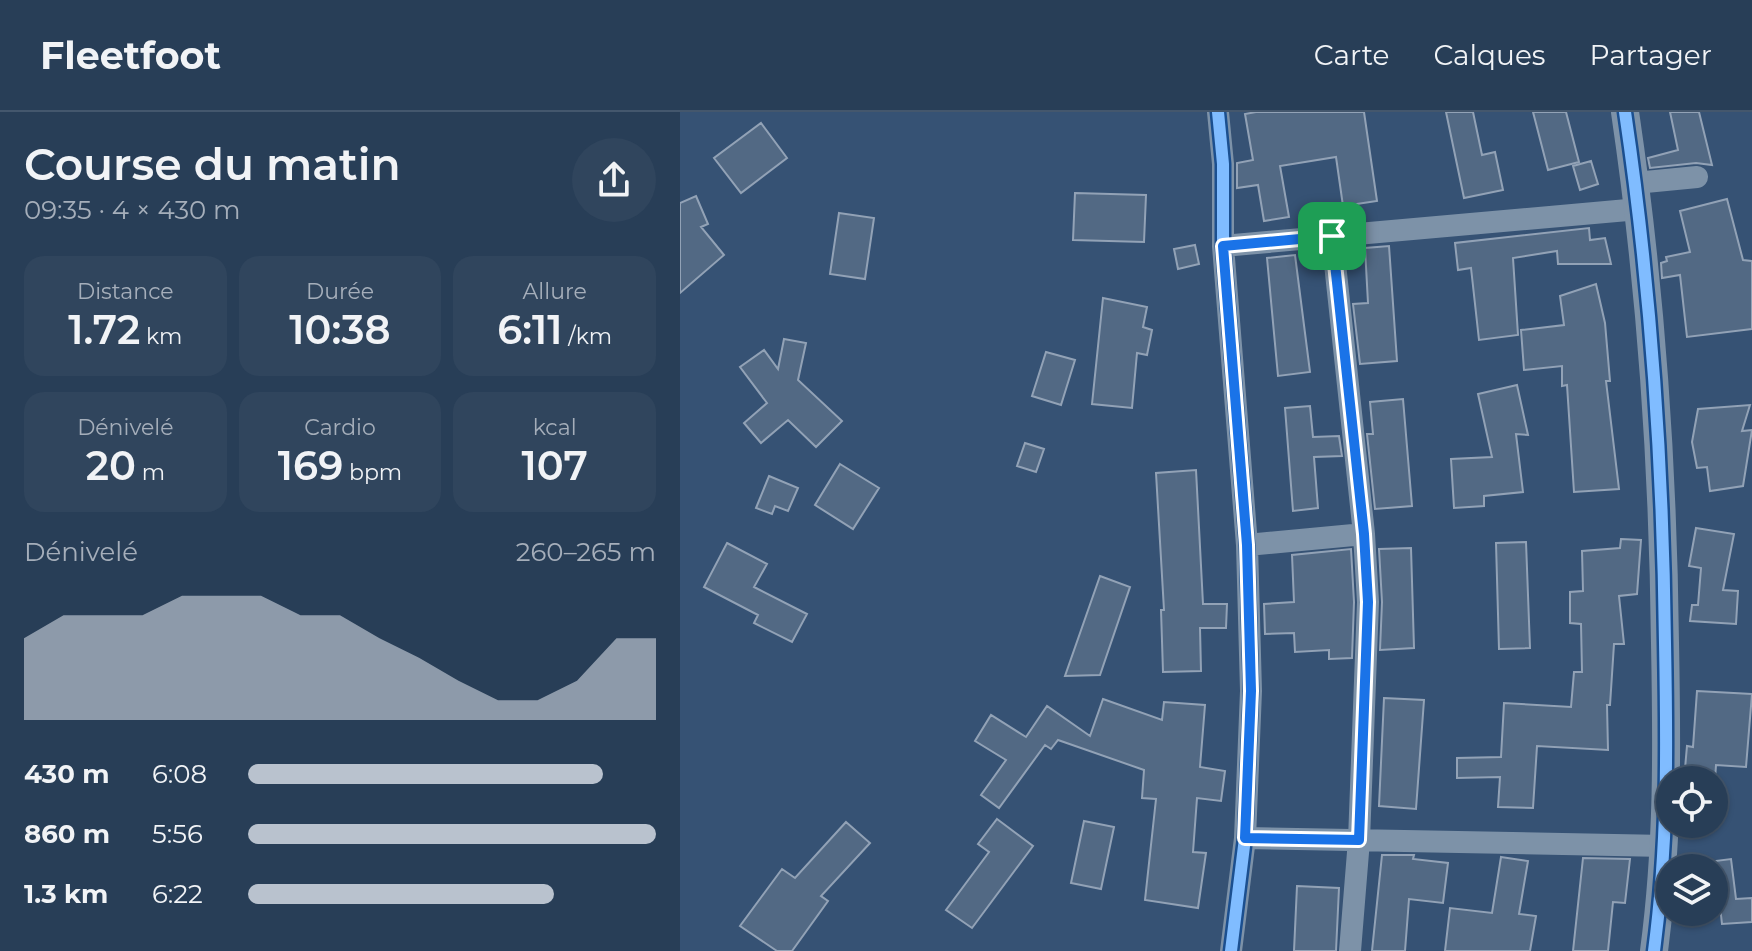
<!DOCTYPE html>
<html lang="fr">
<head>
<meta charset="utf-8">
<style>
  body { margin:0; font-family:Montserrat,sans-serif; background:#30455d; color:#f1f3f6; height:100vh; display:flex; flex-direction:column; font-size:30px; white-space:nowrap }
  * { box-sizing:border-box; margin:0 }
  p { font-size:26px; color:#a5aeba }
  .icon { flex:none; width:44px; height:44px; fill:none; stroke:currentColor; stroke-width:2; stroke-linecap:round; stroke-linejoin:round }
  .map { position:relative; flex:1; overflow:hidden }
  .details { display:flex; flex-direction:column; background:#283e57; width:680px }
  .details>* { flex:none }
  .controls { position:absolute; left:976px; top:654px; display:grid; gap:16px }
  .controls a { display:grid; place-items:center; width:72px; height:72px; border-radius:50%; background:#283e57; box-shadow:0 2px 6px #0004,0 0 0 2px #44576d; font-size:40px }
  .pin { position:absolute; display:grid; place-items:center; width:68px; height:68px; color:#fff; margin:-34px; border-radius:16px; box-shadow:0 4px 12px #0006 }
  .round { display:grid; place-items:center; flex:none; width:84px; height:84px; border-radius:42px; background:#30455d }
  .overview { display:flex; align-items:center; justify-content:space-between; height:136px; padding:0 24px }
  h1 { font-size:44px; font-weight:600; line-height:60px }
  .metrics { display:grid; grid-template-columns:repeat(3,1fr); gap:12px; height:136px; padding:8px 24px }
  .metrics div { display:grid; align-content:center; border-radius:20px; background:#30455d; text-align:center }
  .metrics b { font-size:40px; font-weight:600 }
  .metrics small { font-size:22px; font-weight:400 }
  .metrics p { font-size:22px }
  .chart { height:224px; padding:16px 24px }
  .chart p { display:flex; justify-content:space-between }
  .chart svg { width:100%; height:144px; margin-top:8px; fill:#b9c2ce; opacity:.7 }
  ul { padding:0 24px; list-style:none; font-size:26px }
  li { display:grid; grid-template-columns:128px 96px 1fr; align-items:center; height:60px }
  li i { height:20px; border-radius:10px; background:#b9c2ce }
  header { display:flex; align-items:center; gap:48px; box-sizing:border-box; height:112px; padding:0 40px; background:#283e57; border-bottom:2px solid #44576d }
  header strong { font-size:38px }
  nav { display:flex; gap:44px; margin-inline-start:auto; font-size:28px }
  main { display:flex; flex:1; min-height:0 }
  .map>svg:first-child { display:block }
  .building { fill:#526984; stroke:#92a2b6; stroke-width:2 }
  .lines { fill:none; stroke-linecap:round; stroke-linejoin:round }
  .minor { stroke:#7d92a8; stroke-width:22 }
  .tertiary { stroke:#7d92a8; stroke-width:28 }
  .cycleway-casing { stroke:#1b4f8f; stroke-width:17 }
  .cycleway { stroke:#80bcff; stroke-width:12 }
  .route-casing { stroke:#fff; stroke-width:16 }
  .route { stroke:#1a73e8; stroke-width:10 }
</style>
</head>
<body>
<header>
<strong>Fleetfoot</strong>
<nav><a>Carte</a><a>Calques</a><a>Partager</a></nav>
</header>
<main>
<section class="details">
<div class="overview"><div><h1>Course du matin</h1><p>09:35 · 4 × 430 m</p></div><a class="round"><svg class="icon" aria-label="share" viewBox="0 0 24 24"><path d="M12 15V3M7 8l5-5 5 5M5 13v7h14v-7"/></svg></a></div>
<div class="metrics">
<div><p>Distance</p><b>1.72<small> km</small></b></div>
<div><p>Durée</p><b>10:38</b></div>
<div><p>Allure</p><b>6:11<small> /km</small></b></div>
</div>
<div class="metrics">
<div><p>Dénivelé</p><b>20<small> m</small></b></div>
<div><p>Cardio</p><b>169<small> bpm</small></b></div>
<div><p>kcal</p><b>107</b></div>
</div>
<div class="chart"><p><span>Dénivelé</span>260–265 m</p>
<svg viewBox="0 0 160 44" preserveAspectRatio="none"><path d="M0 44V19L10 12L20 12L30 12L40 6L50 6L60 6L70 12L80 12L90 19L100 25L110 32L120 38L130 38L140 32L150 19L160 19V44z"/></svg>
</div>
<ul>
<li><b>430 m</b>6:08<i style="width:87%"></i></li>
<li><b>860 m</b>5:56<i style="width:100%"></i></li>
<li><b>1.3 km</b>6:22<i style="width:75%"></i></li>
</ul>
</section>
<div class="map">
<svg width="1072" height="839" viewBox="0 0 1072 839">
  <rect width="100%" height="100%" fill="#365274"/>
  <path class="building" d="M576,0h108l13,89 -34,5 -7,-49 -56,9 9,51 -25,4 -6,-36 -21,3v-25l16,-3 -8,-46z
    M766,0h27l9,43 13,-3 8,38 -39,8z
    M853,0h33l13,50 -31,8z
    M990,0h29l13,53 -16,-2 -46,5 -2,-10 30,-8z
    M81,11l26,35 -46,35 -27,-35z
    M911,49l7,23 -18,6 -7,-24z
    M395,81l71,2 -2,47 -71,-2z
    M16,84l12,28 -7,3 23,28 -44,38v-90z
    M1047,87l16,61 9,1v68l-65,8 -7,-62 -18,3 -1,-15 6,-2 -1,-4 24,-5 -10,-41z
    M159,101l35,5 -9,61 -35,-5z
    M909,116l1,12 15,-2 6,26h-53l-1,-13 -44,7 5,77 -39,5 -8,-72 -13,2 -3,-27z
    M515,133l4,19 -21,5 -4,-20z
    M709,134l8,115 -37,3 -7,-60 15,-1 -3,-55z
    M615,143l15,117 -32,4 -11,-118z
    M916,172l9,39 5,58h-4l13,108 -45,3 -7,-107 -5,1v-20l-38,4 -3,-40 43,-5 -4,-29z
    M423,186l44,9 -4,20 9,3 -5,25 -10,-2 -5,55 -40,-4z
    M104,227l22,4 -8,37 44,41 -26,26 -28,-27 -27,23 -17,-20 23,-20 -27,-36 24,-17 14,19z
    M366,240l29,8 -14,45 -29,-9z
    M837,273l11,50 -12,-1 7,58 -39,4v10l-30,2 -3,-49 41,-2 -14,-63z
    M723,287l9,107 -37,3 -8,-75h6l-3,-32z
    M1070,293l-8,26 10,-1 -9,56 -33,5 -3,-24 -10,1 -5,-26 6,-33z
    M630,294l3,31 26,-1 3,20 -28,1 4,51 -25,3 -8,-103z
    M345,331l19,6 -8,23 -19,-6z
    M160,352l39,24 -26,41 -38,-24z
    M516,358l7,134h24l-1,24h-26l1,43 -38,1 -2,-62h3l-8,-137z
    M89,364l29,12 -10,23 -13,-5 -3,8 -16,-6z
    M1016,416l38,6 -11,56 15,1 -2,33 -46,-3 2,-16h6l3,-37 -12,-2z
    M941,427l20,1 -4,54 -18,2 5,48h-10l-4,61h-3l1,45 -71,-4 -4,62 -35,-1 2,-30 -43,1v-20l44,-1 3,-54 67,4 3,-35h8l-1,-48 -11,-1v-31l13,-1 -1,-40 38,-3z
    M846,430l4,106 -31,1 -3,-106z
    M47,431l40,21 -13,23 53,27 -15,28 -38,-19 4,-8 -54,-28z
    M731,436l3,100 -34,2 2,-48 -3,-53z
    M671,437l3,53 -2,56 -23,1v-9l-34,2 -1,-19 -29,1 -1,-30 30,-2 -2,-47z
    M420,464l30,11 -30,88 -35,1z
    M1017,579l55,3 -6,73 -30,-2 -1,15h-31l3,-34 6,1z
    M704,586l40,2 -8,109 -37,-3z
    M423,587l59,21 2,-18 41,3 -5,62 25,4 -4,30 -24,-3 -4,54 13,1 -8,55 -53,-8 11,-101 -14,-1 2,-28 -86,-30 -7,9 -6,-4 -46,63 -18,-13 25,-35 -31,-19 16,-26 35,22 21,-31 43,30z
    M317,707l36,27 -61,82 -26,-18 43,-58 -11,-8z
    M404,709l30,6 -13,62 -30,-6z
    M166,710l24,21 -49,53 7,5 -36,50h-15l-37,-25 42,-57 13,9z
    M702,743h32l-1,4 35,4 -5,40 -34,-4 -4,52h-33z
    M821,745l27,4 -9,53 17,2 -6,35h-85l5,-43 42,5z
    M903,746l47,1 -5,44 -12,-1 -5,49h-35z
    M1051,747l5,40 16,-1v24l-30,2 -7,-63z
    M617,774l42,2 -3,63h-42z"/>
  <g class="lines">
    <path class="minor" d="M538,0l5,52v82l24,299 4,146 -6,147 -14,113
      M955,71l62,-6
      M652,124l32,298 4,68 -9,238 -9,111
      M543,134l416,-37
      M567,433l117,-11
      M565,726l421,8"/>
    <path class="tertiary" d="M945,0c26,176 38,353 40,531 2,105 3,203 -11,308"/>
    <g class="cycleway-casing">
      <path id="cycleway" d="M538,0l5,52v82l24,299 4,146 -6,147 -14,113
        M945,0c26,176 38,353 40,531 2,105 3,203 -11,308"/>
    </g>
    <use href="#cycleway" class="cycleway"/>
  </g>
  <g class="lines">
    <g class="route-casing">
      <path id="route" d="M652,124l32,298 4,68 -9,238 -114,-2 6,-147 -4,-146 -24,-299z"/>
    </g>
    <use href="#route" class="route"/>
  </g>
</svg>
<div class="controls">
<a><svg class="icon" aria-label="locate" viewBox="0 0 24 24"><circle cx="12" cy="12" r="6"/><path d="M12 2v4M12 18v4M2 12h4M18 12h4"/></svg></a>
<a><svg class="icon" aria-label="layers" viewBox="0 0 24 24"><path d="M12 4l9 5-9 5-9-5zM3 14l9 5 9-5"/></svg></a>
</div>
<div class="pin" style="left:652px;top:124px;background:#1e9e55"><svg class="icon" aria-label="arrive" viewBox="0 0 24 24"><path d="M6 21V4h12l-3 4 3 4H6"/></svg></div>
</div>
</main>
</body>
</html>
